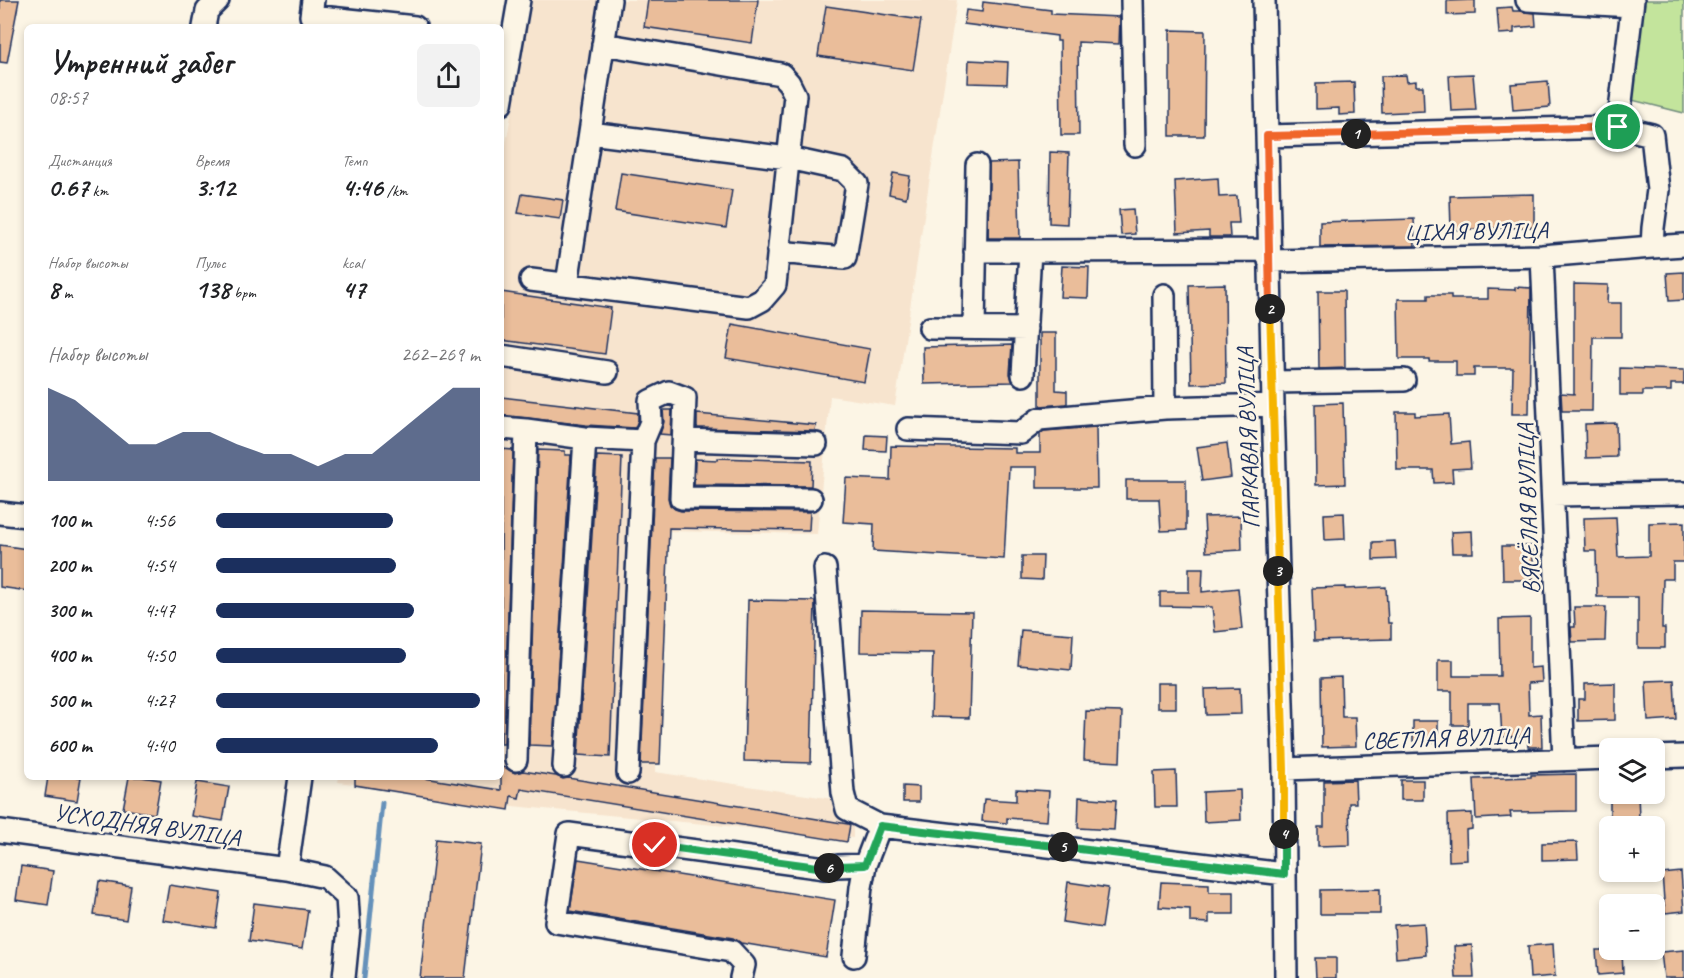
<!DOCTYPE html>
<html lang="ru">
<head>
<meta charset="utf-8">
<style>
  body { margin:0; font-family:Caveat,sans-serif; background:#f2f2f2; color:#202124; height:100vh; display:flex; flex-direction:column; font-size:22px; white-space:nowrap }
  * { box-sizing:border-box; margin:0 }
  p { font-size:20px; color:#757577 }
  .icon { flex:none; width:33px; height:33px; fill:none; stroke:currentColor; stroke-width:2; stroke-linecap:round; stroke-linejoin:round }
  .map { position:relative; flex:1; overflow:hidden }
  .details { position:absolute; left:24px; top:24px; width:480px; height:756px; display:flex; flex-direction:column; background:#fff; border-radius:9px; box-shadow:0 3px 9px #0003 }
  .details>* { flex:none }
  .buttons { position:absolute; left:1599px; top:738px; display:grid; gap:12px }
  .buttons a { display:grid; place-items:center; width:66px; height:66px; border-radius:9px; background:#fff; box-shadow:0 3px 9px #0003; font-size:30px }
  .pin { position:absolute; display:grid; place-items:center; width:51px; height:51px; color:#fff; margin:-26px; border:3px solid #fff; border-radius:50%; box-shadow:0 2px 6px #0007 }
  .km { position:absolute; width:30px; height:30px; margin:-15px; border-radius:50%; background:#222; color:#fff; font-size:16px; line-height:30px; text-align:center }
  .round { display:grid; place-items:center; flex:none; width:63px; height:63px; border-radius:9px; background:#f2f2f2 }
  .summary { display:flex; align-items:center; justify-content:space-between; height:102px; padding:0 24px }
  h1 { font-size:33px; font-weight:600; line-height:45px }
  .stats { display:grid; grid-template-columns:repeat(3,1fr); gap:9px; height:102px; padding:6px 24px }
  .stats div { display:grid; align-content:center }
  .stats b { font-size:26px; font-weight:600 }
  .stats small { font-size:16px; font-weight:400 }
  .stats p { font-size:16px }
  .chart { height:168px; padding:12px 24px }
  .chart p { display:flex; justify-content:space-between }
  .chart svg { width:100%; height:108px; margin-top:6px; fill:#1b2f5e; opacity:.7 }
  ul { padding:0 24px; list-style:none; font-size:20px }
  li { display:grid; grid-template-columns:96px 72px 1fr; align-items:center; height:45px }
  li i { height:15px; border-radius:8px; background:#1b2f5e }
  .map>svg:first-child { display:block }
  .built { fill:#f7e4ce }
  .green { fill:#c3e49c; stroke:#6f8a7d; stroke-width:1.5 }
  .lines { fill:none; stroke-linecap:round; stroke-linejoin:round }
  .stream { stroke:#6591ba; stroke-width:5 }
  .building { fill:#eabd9a; stroke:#1b2f5e; stroke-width:1.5 }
  .minor-casing { stroke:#1b2f5e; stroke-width:26 }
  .minor { stroke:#fcf5e5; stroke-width:21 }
  .split-1-casing { stroke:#fff; stroke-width:12 }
  .split-2-casing { stroke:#fff; stroke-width:12 }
  .split-3-casing { stroke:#fff; stroke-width:12 }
  .split-4-casing { stroke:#fff; stroke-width:12 }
  .split-5-casing { stroke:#fff; stroke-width:12 }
  .split-6-casing { stroke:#fff; stroke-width:12 }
  .split-7-casing { stroke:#fff; stroke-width:12 }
  .split-1 { stroke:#f0652b; stroke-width:8 }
  .split-2 { stroke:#f0652b; stroke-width:8 }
  .split-3 { stroke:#f5b400; stroke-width:8 }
  .split-4 { stroke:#f5b400; stroke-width:8 }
  .split-5 { stroke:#22a559; stroke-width:8 }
  .split-6 { stroke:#22a559; stroke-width:8 }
  .split-7 { stroke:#22a559; stroke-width:8 }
  .labels { text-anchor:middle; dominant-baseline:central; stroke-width:5; stroke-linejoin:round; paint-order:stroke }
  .street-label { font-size:24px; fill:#1b2f5e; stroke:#fcf5e5 }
</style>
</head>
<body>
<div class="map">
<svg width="1684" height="978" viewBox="0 0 1684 978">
  <rect width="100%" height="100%" fill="#fcf5e5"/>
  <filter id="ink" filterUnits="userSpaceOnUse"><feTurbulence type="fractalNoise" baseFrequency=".0167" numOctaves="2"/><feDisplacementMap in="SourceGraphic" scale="12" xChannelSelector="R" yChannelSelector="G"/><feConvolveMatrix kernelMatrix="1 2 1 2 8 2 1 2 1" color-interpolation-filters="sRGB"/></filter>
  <g filter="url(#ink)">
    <path class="built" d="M532,0h425l-62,406 -65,-10 -13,138 -151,-3 -11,241 198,30v36l-341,-32 -174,-24 1,-5h162v-607z"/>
    <path class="green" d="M1643,0h41v113l-56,-14z"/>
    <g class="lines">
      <path class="stream" d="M364,978l18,-175"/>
    </g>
    <path class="building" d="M0,0h19l-12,63 -7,-1z
      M648,0h110l-6,43 -108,-16z
      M1475,0v14l-28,1v-14z
      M983,2l68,8v4l69,3 -1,27 -41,-2 1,93h-18l-1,-94h-3v-5l-93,-12 2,-14 16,2z
      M826,6l95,14 -8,50 -95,-14z
      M1512,7l1,4h7l15,2 1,13 -22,2v5l-15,1 -2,-26z
      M1170,30l35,1 -1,105h-34z
      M969,60l39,2 -1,22 -39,-1z
      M1473,74l3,36 -25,1 -2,-36z
      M1406,75l1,7 9,-1v5h7l1,25 -42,2 -1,-37z
      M1548,81l2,26 -37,3 -2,-26z
      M1354,82l1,32 -16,1v-7l-23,1v-26z
      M1050,152l19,1 -2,71 -18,-1z
      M1018,162l2,76h-32l1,-75z
      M621,173l111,17 -6,38 -111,-17z
      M893,173l17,3 -4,22 -17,-4z
      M1218,178l1,19 18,-1 2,27h-10l1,14h-21v-6l-32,2 -2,-52z
      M522,194l41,6 -3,19 -42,-6z
      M1534,194v33l-83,3 -1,-34z
      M1133,209l2,25 -14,1 -2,-25z
      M1414,219l1,27 -95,1v-25z
      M1062,266l27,1 -1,31 -28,-1z
      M1684,272v28l-15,1 -2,-28z
      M1225,284l1,99 -35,1 -2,-99z
      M1574,284l34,1 -1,18h14v34h-28l-1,74h-30l-1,-18 13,1z
      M1515,287l16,1 -2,126h-17l1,-46h-39v8h-18v-15h-27v-2h-30l-1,-60h30v-4h23v4h37v-10l27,1z
      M1318,291h26l1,77 -26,1z
      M501,292l110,16 -6,46 -104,-14z
      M732,324l138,25 -6,33 -138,-24z
      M1040,333h16v57l11,1v13l-27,2z
      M1012,345l-2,29 3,8 -89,2 -1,-37z
      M1620,368l64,2v14h-13v7h-28v4h-23z
      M501,397l137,16v7l-3,8 -49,-3 -85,-10z
      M1343,403l2,81 -29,1 -1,-81z
      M663,410h9l-1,25 -11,-1 4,-12z
      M1396,412h19v4l34,-2 2,30 18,-2 2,26 -19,1 1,13 -19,1 -1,-13h-36z
      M697,414l119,11 -1,6 -118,-3z
      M1616,423l1,34 -31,1 -1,-34z
      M1096,427l1,61h-60v-21h-28l-5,92 -131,-8 1,-27 -31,-2 3,-44 44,2 1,-34 124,2v5h25v-19l4,-3z
      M866,435l21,1 -1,15 -21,-1z
      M1227,443l4,34 -29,4 -5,-34z
      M501,449l12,1 -9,294h-3z
      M538,450l27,1v4h6l-18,291 -24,-1z
      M597,456l25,1 -12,300 -32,-2z
      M655,458h15l-2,40 2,7 5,4 6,2 129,1 -1,18 -140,-2 -9,236h-19z
      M718,458l94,3 -1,25 -117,-1 1,-26 23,1z
      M1126,480h60v50l-25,1 -2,-32h-33z
      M1344,513l1,26 -20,1 -1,-26z
      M1241,516l1,34 -36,2 -2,-35z
      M1616,517l2,40 31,-1v-33l35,-1v40h-11v17h-10l-1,49h3v20h-27v-51h-41l-1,-46h-11l-1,-33z
      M1472,531l1,22h-21l-1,-21z
      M1395,541l1,18 -23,1v-18z
      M0,545l27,4v42l-27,-4z
      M1502,546h31v34h-30z
      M1022,556h21l-1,24 -20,-1z
      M1189,568h14l-1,24 36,-4 4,41 -27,3 -3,-25 -52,-1v-14h29z
      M1345,587v2l41,-2 2,36h3v16l-77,2 -2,-53z
      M748,600l67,1 -4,162 -67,-2z
      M1574,607h32l-1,34 -33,1 -1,-15h4z
      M861,610l111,2 -3,106 -38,-1 2,-64 -73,-1z
      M1530,618v50l11,-1 1,15 -14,1 1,32 12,-1 1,33h-14l-1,-11 -25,1 -2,-34h-32v22h-16v-34h-14v-31h15v16h47l-1,-57z
      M1021,630l52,4 -2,36 -53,-5z
      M1341,677l1,40h13l1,29 -34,1 -1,-69z
      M1674,680l2,39 -28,2 -2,-40z
      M1157,683h19v25h-19z
      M1615,683v37l-37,1v-22h7v-15z
      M1240,688l1,26 -35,1 -1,-26z
      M1086,711l36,1 -2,50 -36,-2z
      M1413,721h25v21l-25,-1z
      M501,767l5,1 9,5 8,-2 33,5 7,3 5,-1 280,46 2,1 -3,17 -326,-53 -2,9 -8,-2 -2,14 -154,-25v-8h63l83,13z
      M1176,771l1,36h-22l-1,-35z
      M1576,774v37l-66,1 1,5 -35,2 -2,-40 57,-2v-2z
      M48,777h33l-4,24 -32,-5z
      M129,777h12l20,3 -6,34 -32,-5z
      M1355,780l1,23h-7l1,42 -32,1v-19h6v-46z
      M1401,780h22v20h-22z
      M197,782l32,5 -6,34 -32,-5z
      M903,786l16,1v15h-16z
      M1016,789l33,2 -2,30 -40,-3v5l-25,-2 2,-22 32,2z
      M1240,790l1,30 -37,2 -1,-30z
      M1610,794h28l1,24h-29z
      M1079,797l37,3 -2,30 -36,-2z
      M1472,813v16l-6,1 1,30 -18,1 -1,-47z
      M436,839l45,5 -16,134h-45z
      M1577,842l1,17 -36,1v-17z
      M578,859l257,41 -9,57 -85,-14 -8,-5 -163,-27z
      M21,866l32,5 -5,34 -32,-5z
      M1681,872l3,39 -19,2 -3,-39z
      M99,881l32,5 -5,34 -32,-5z
      M1068,882l40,6 -6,40 -39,-6z
      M1161,882l48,2v8h25v22h-25v9l-19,-1v-13l-31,-2z
      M169,885l52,8 -5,35 -53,-8z
      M1380,889v25h-60v-24z
      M254,903l54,7 -6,39 -53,-8z
      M1424,923l2,32 -30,3 -2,-33z
      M1553,944l2,32 -25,2 -2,-32z
      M1472,945l2,33h-18l-2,-32z
      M1596,950h26l1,23 -25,2z
      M1684,950v28h-20l-3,-26z
      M1315,958h21v20h-20z"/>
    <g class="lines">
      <g class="minor-casing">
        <path id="minor" d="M313,0l-2,16 104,11
          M1132,0l3,145
          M1264,0l9,405 11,364 2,209
          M1527,0l105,6
          M204,27l3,-16 11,-11
          M501,104l18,-104
          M1618,127l15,-127
          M590,133l198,25 55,12 14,14 -12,74 -67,-6
          M1267,136l351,-9 34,8 6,55 -5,38 -1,19
          M975,251h55
          M1542,256l22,504
          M1269,261l273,-5 110,-9 32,-2
          M531,280l218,27 13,-7 13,-15 20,-190 -6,-12 -8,-9 -178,-30
          M567,284l43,-284
          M1164,295l1,113
          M930,328l96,1
          M974,328l3,-163
          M501,356l106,16
          M1023,375l7,-124 239,-1
          M1272,382l132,-2
          M501,428l25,2 59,8 58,3 -15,332
          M908,429l113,4 18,-14 126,-11 108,-3
          M684,440l132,4
          M643,441l8,-19 -1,-21 19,-9 16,6 -4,100 130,1
          M1553,495l131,-2
          M0,513l27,3
          M825,568l18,225 4,16 33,17 404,48
          M1654,757l30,-1
          M516,760l10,-330
          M564,766l21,-328
          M1284,769l326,-11
          M300,777l-13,92 38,8 22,20 2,31 -5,50
          M0,831l287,38
          M854,956l7,-69 4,-22 15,-39
          M741,978l3,-13 -13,-14 -175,-29 13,-88 256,34 13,-2 27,-1"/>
      </g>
      <use href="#minor" class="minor"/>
    </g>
  </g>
  <g class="lines" filter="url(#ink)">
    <g class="split-1-casing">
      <path id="split-1" d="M1356,134l262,-7"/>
    </g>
    <g class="split-2-casing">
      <path id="split-2" d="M1270,309l-3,-173 89,-2"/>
    </g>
    <g class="split-3-casing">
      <path id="split-3" d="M1270,309l8,262"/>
    </g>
    <g class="split-4-casing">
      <path id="split-4" d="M1278,571l6,198v65"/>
    </g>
    <g class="split-5-casing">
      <path id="split-5" d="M1063,847l221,27v-40"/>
    </g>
    <g class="split-6-casing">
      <path id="split-6" d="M829,868l9,-2 27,-1 15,-39 183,21"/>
    </g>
    <g class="split-7-casing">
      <path id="split-7" d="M655,845l170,23h4"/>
    </g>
    <use href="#split-1" class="split-1"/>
    <use href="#split-2" class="split-2"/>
    <use href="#split-3" class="split-3"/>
    <use href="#split-4" class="split-4"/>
    <use href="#split-5" class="split-5"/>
    <use href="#split-6" class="split-6"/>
    <use href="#split-7" class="split-7"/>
  </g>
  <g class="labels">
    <g class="street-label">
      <text transform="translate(1476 231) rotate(-1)">ЦІХАЯ ВУЛІЦА</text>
      <text transform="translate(1248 438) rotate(-92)">ПАРКАВАЯ ВУЛІЦА</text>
      <text transform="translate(1528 509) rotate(-92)">ВЯСЁЛАЯ ВУЛІЦА</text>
      <text transform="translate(1446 738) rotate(-2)">СВЕТЛАЯ ВУЛІЦА</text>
      <text transform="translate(147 825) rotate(8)">УСХОДНЯЯ ВУЛІЦА</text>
    </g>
  </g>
</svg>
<div class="buttons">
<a><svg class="icon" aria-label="layers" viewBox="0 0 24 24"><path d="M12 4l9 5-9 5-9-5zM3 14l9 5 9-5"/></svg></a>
<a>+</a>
<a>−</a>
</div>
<div class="pin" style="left:1618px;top:127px;background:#1e9e55"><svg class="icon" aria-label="arrive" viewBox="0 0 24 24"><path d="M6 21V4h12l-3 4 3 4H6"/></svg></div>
<div class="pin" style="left:655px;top:845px;background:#d93025"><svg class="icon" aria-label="check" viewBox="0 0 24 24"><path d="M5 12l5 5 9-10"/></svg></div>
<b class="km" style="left:1356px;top:134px">1</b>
<b class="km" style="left:1270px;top:309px">2</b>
<b class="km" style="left:1278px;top:571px">3</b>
<b class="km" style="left:1284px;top:834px">4</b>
<b class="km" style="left:1063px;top:847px">5</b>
<b class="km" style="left:829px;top:868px">6</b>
<section class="details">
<div class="summary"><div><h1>Утренний забег</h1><p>08:57</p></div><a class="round"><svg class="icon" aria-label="share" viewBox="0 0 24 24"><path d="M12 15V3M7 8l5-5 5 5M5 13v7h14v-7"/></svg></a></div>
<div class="stats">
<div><p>Дистанция</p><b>0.67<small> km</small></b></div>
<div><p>Время</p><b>3:12</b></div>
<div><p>Темп</p><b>4:46<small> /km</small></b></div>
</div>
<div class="stats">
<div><p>Набор высоты</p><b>8<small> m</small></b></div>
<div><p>Пульс</p><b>138<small> bpm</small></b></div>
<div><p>kcal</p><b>47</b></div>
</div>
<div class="chart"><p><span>Набор высоты</span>262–269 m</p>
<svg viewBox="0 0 160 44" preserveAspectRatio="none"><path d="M0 44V6L10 11L20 20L30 29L40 29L50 24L60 24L70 29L80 33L90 33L100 38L110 33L120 33L130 24L140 15L150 6L160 6V44z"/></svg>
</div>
<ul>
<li><b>100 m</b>4:56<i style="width:67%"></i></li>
<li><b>200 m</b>4:54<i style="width:68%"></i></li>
<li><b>300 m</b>4:47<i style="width:75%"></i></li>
<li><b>400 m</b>4:50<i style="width:72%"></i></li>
<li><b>500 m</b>4:27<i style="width:100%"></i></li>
<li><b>600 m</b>4:40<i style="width:84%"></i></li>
</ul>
</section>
</div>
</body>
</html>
